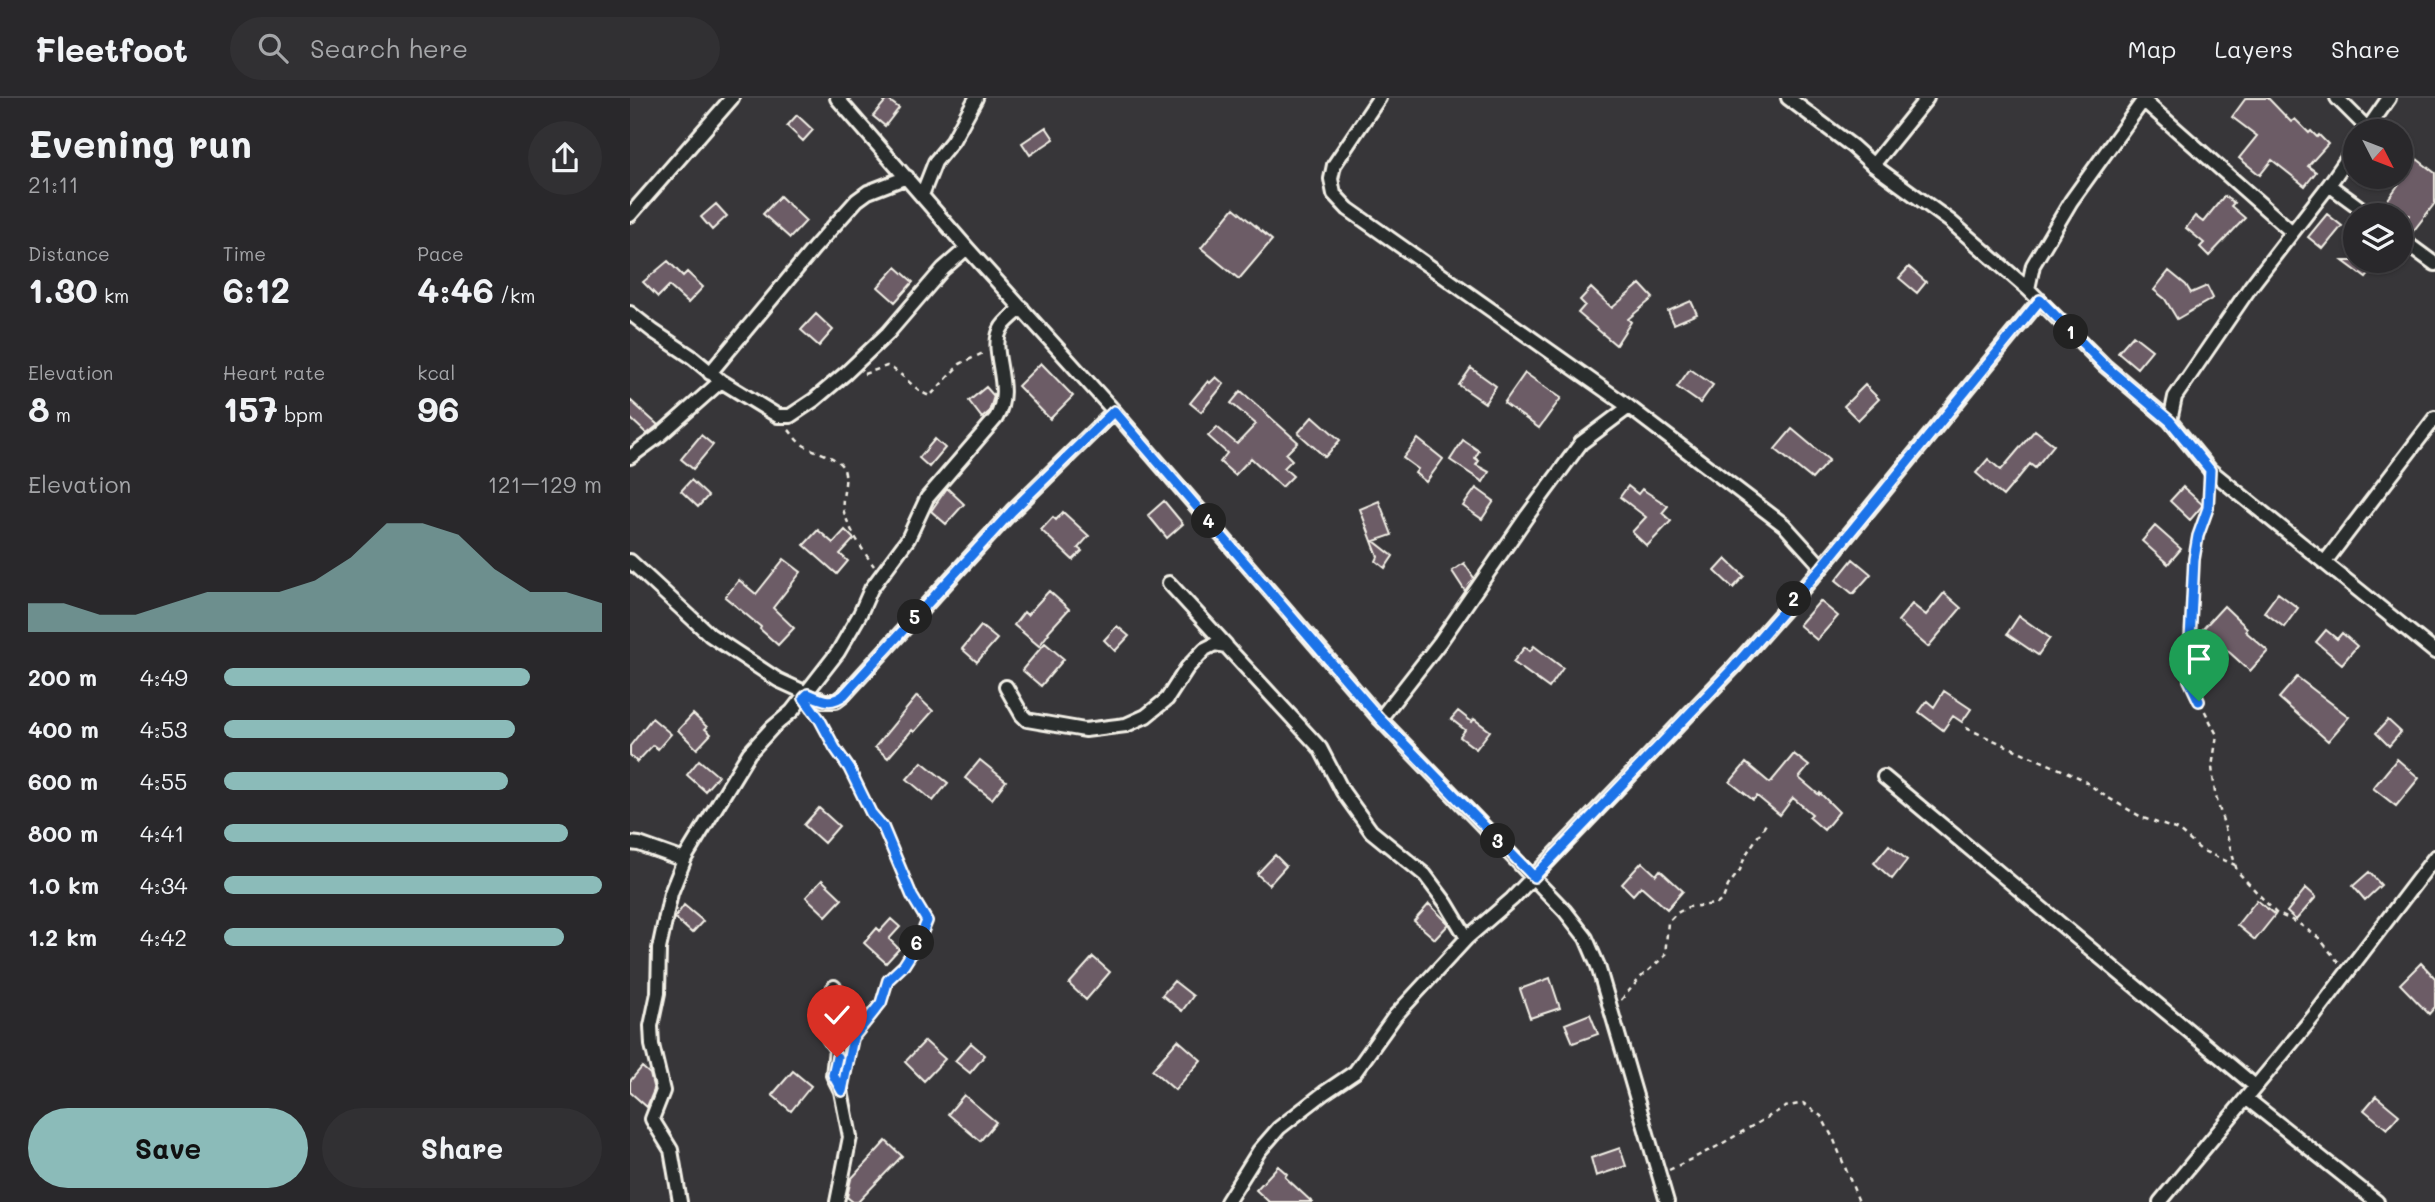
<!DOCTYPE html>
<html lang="en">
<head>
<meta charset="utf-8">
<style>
  body { margin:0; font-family:Mali,sans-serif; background:#313033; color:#f1f3f6; height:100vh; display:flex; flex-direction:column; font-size:26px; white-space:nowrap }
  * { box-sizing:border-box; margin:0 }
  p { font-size:23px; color:#a5a6a9 }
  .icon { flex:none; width:38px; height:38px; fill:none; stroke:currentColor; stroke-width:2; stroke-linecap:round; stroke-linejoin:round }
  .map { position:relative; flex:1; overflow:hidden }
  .side { display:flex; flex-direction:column; background:#29282b; width:630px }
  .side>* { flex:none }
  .needle { width:46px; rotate:132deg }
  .controls { position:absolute; left:1713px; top:21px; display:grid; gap:14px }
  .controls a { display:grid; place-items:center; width:70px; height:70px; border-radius:50%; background:#29282b; box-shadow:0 2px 5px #0004,0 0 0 2px #454447; font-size:35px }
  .pin { position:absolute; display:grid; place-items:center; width:60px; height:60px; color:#fff; margin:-72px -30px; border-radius:50% 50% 50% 0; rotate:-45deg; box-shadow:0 0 7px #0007 }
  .pin .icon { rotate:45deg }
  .km { position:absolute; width:35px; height:35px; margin:-18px; border-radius:50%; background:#222; color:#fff; font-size:19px; line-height:35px; text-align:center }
  .round { display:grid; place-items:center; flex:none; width:74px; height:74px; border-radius:37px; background:#313033 }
  .overview { display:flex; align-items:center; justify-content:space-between; height:119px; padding:0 28px }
  h1 { font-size:38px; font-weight:700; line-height:52px }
  .stats { display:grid; grid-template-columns:repeat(3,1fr); gap:10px; height:119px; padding:7px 28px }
  .stats div { display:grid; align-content:center }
  .stats b { font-size:35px; font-weight:700 }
  .stats small { font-size:19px; font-weight:400 }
  .stats p { font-size:19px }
  .chart { height:196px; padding:14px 28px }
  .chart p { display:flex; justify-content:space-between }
  .chart svg { width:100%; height:126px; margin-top:7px; fill:#8bbbb9; opacity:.7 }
  .cta { display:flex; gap:14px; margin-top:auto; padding:14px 28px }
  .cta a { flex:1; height:80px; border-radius:42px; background:#8bbbb9; color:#111; font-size:28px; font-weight:700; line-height:80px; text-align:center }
  .cta a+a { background:#313033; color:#f1f3f6 }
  ul { padding:0 28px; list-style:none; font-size:23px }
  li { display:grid; grid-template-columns:112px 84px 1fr; align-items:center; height:52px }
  li i { height:18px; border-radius:9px; background:#8bbbb9 }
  header { display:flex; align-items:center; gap:42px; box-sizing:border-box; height:98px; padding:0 35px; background:#29282b; border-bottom:2px solid #454447 }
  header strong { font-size:33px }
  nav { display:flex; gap:38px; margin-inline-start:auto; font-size:24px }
  .search { width:490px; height:63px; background:#313033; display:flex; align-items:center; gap:18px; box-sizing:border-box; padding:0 24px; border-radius:38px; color:#a5a6a9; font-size:26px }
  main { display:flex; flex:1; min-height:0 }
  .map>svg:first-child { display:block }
  .building { fill:#6c5c66; stroke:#f4f1e8; stroke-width:2 }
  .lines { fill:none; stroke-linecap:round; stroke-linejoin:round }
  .minor-casing { stroke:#f4f1e8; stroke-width:18 }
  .path { stroke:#f4f1e8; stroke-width:2.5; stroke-dasharray:5 5; stroke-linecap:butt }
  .minor { stroke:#2a2d2e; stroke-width:12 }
  .route-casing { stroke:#fff; stroke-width:14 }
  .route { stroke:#1a73e8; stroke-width:9 }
</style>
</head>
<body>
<header>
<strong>Fleetfoot</strong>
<div class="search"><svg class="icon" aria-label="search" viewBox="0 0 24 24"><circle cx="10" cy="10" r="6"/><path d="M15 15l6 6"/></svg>Search here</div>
<nav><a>Map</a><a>Layers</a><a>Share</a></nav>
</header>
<main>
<section class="side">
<div class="overview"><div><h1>Evening run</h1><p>21:11</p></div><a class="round"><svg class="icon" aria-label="share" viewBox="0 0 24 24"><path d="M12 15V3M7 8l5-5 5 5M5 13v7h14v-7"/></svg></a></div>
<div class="stats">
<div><p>Distance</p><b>1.30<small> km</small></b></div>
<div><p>Time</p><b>6:12</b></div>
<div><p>Pace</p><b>4:46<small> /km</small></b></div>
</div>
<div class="stats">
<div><p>Elevation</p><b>8<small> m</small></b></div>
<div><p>Heart rate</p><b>157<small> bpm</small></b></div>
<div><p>kcal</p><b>96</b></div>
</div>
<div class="chart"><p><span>Elevation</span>121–129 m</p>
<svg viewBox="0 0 160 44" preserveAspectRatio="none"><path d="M0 44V34L10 34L20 38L30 38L40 34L50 30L60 30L70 30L80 26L90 18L100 6L110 6L120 10L130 22L140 30L150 30L160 34V44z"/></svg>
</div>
<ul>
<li><b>200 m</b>4:49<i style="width:81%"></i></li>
<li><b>400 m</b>4:53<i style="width:77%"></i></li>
<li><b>600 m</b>4:55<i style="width:75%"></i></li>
<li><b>800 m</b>4:41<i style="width:91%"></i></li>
<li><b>1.0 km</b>4:34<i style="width:100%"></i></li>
<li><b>1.2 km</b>4:42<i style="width:90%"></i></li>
</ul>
<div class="cta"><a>Save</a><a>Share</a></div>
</section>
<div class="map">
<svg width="1805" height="1104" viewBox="0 0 1805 1104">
  <rect width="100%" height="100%" fill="#373639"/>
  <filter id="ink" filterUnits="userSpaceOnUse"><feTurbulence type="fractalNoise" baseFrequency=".0143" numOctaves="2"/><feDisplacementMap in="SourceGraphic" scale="14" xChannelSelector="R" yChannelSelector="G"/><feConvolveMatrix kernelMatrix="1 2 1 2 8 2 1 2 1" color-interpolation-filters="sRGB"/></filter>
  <g filter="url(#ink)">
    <path class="building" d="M1616,0h22l23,24 4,-3 14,14 2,-2 6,6 2,-2 9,9 -20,22 8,6 -11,14 -33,-26 -12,15 -21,-17 18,-22 -25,-19z
      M257,1l12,9 -14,18 -12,-10z
      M167,17l16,15 -10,11 -16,-15z
      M416,29l8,12 -24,16 -8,-12z
      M1787,61l18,14v30l-24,31 -10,-8 8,-11h-30l-1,-2z
      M150,98l26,25 -16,17 -27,-24z
      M1594,98l10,7 -3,3 14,12 -36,38 -9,-9 4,-4 -18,-15 9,-12 8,6z
      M86,106l11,12 -15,14 -11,-13z
      M604,110l38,32 -33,39 -38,-31z
      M1697,116l15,12 -19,23 -15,-12z
      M38,163l15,15 4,-4 16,15 -15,16 -19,-17 -11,11 -15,-15z
      M1713,163h21l10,7 -8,10z
      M266,169l17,15 -18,20 -17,-15z
      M1279,169l17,15 -9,11 -18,-15z
      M1539,173l17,14 5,8 16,-7 6,12 -36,21 -12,-20 -11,-9z
      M1010,186l13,14 -25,21 3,3 -15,23 -38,-32 7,-8 -5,-5 11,-12 21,20z
      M1061,203l6,13 -23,10 -6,-13z
      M186,216l17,16 -14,16 -18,-16z
      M1503,237l19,15 -15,18 -19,-16z
      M411,265l32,33 -23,23 -32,-33z
      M841,270l25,18 -11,17 -26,-18z
      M1060,271l23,16 -13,18 -23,-16z
      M895,275l36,25 -22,30 -35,-25z
      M586,279l8,7 -23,28 -11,-9 18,-22 2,2z
      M1235,287l14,14 -21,21 -14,-14z
      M356,289l8,9 -5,16 -7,6 -13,-17z
      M611,293l57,51 -12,12 6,6 -8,8 9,8 -11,11 -31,-29 -16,17 -15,-13 7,-9 -19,-17 9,-9 20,17 19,-20 -25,-21z
      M0,302l28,25 -11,9 -17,-16z
      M683,318l27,24 -15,17 -27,-24z
      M1162,331l37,31 -17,19 -37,-30z
      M1405,332l19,15 -19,23 -5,-4 -27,32 -27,-23 12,-14 13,11z
      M71,337l12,10 -20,24 -12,-10z
      M305,341l10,9 -16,19 -10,-9z
      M788,341l25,20 -17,23 -11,-9 3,-4 -15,-11z
      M833,342l16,11 -4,7 4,3 -3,4 13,7 -6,10 -33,-22z
      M61,382l17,16 -10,11 -17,-16z
      M998,388l10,8 4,-5 26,17 -6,7 9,8 -24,25 -15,-14 14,-15 -26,-20z
      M1553,389l20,18 -13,15 -20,-19z
      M317,390l17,16 -18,20 -15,-13z
      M846,390l18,13 -12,18 -19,-13z
      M534,403l19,23 -16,14 -19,-23z
      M749,403l13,34 -18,6 19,15 -8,12 -9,-7 2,-4 -18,-48z
      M433,414l26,24 -11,12 4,3 -9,9 -32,-30 12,-13 3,3z
      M1525,428l26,23 -13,15 -26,-23z
      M188,432l15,13 12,-13 9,9 -14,15 8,7 -11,13 -33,-29z
      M154,461l17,13 -28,36 21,20 -16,17 -18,-16 1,-2 -36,-30 14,-17 17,14z
      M1096,461l18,17 -11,12 -18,-17z
      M1223,461l18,15 -18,20 -17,-14z
      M834,465l10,15 -9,13 -13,-20z
      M419,493l20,18 -21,23 1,1 -10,13 -25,-21 10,-13 3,3z
      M1314,495l17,15 -33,39 -30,-26 14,-17 14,11z
      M1648,495l20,15 -14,19 -20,-15z
      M1190,503l18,15 -21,24 -18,-15z
      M1594,508l23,22 -2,3 23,20 -18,20 -31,-28 -3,3 -16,-14z
      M1389,518l31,22 -12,17 -31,-21z
      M351,528l16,13 -20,23 -15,-13z
      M487,528l12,10 -14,15 -11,-11z
      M1696,532l11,9 5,-6 15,13 -15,18 -26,-22z
      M415,545l19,16 -23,27 -19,-16z
      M904,548l29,22 -14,20 -36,-26 12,-15 5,4z
      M1667,579l52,40 -21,24 -49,-43z
      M1314,593l27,18 -9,13 -9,-6 -10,14 -24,-18 8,-11 7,6z
      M287,598l16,15 -19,21 -2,-2 -24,28 -13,-11z
      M828,613l14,11 2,-3 16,12 -14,18 -16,-12 5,-7 -14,-11z
      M63,616l14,13 -2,2 6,5 -14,15 -19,-19z
      M22,620l19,16 -13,15 -5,-4 -16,17 -7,-7v-9z
      M1758,622l13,12 -12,14 -13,-13z
      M1164,656l15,12 -10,12 20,17 1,-2 19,19 -15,18 -15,-13 3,-3 -19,-16 -13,17 -23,-19 -4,4 -23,-18 16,-19 24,20z
      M1767,661l22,19 -23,28 -23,-18z
      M69,662l19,16 -13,15 -18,-16z
      M350,662l26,21 -14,18 -27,-21z
      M292,664l26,21 -15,18 -26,-22z
      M189,710l20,18 -15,17 -20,-18z
      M1259,747l18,15 -15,19 -18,-16z
      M645,757l11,11 -17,19 -12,-11z
      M1012,764l14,13 4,-5 23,21 -16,18 -26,-23 -8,9 -11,-11z
      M1739,774l12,13 -16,15 -12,-14z
      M192,782l20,19 -16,17 -20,-19z
      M1676,790l10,9 -20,23 -9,-8z
      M1627,802l18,15 -20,25 -18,-15z
      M799,806l20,20 -14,15 -21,-18z
      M54,807l19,16 -11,12 -17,-15z
      M261,821l9,8 -11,12 10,10 -13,14 -22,-20 13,-15 3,3z
      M463,859l17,15 -24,28 -17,-16z
      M1791,865l14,15v29l-6,7 -29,-30z
      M920,880l10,30 -30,10 -10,-29z
      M544,883l19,15 -11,15 -20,-16z
      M960,916l8,20 -25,9 -8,-19z
      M548,942l23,20 -26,30 -23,-20z
      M295,943l20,18 -21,22 -19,-19z
      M341,945l14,12 -15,18 -15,-12z
      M12,969l8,7 4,16 -7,17 -17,-15v-11z
      M163,973l18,15 -20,25 -19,-16z
      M334,997l32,27 -16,19 -32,-27z
      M1746,998l23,19 -12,14 -23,-19z
      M256,1043l16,15 -44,46h-5l-6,-5 4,-18z
      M990,1050l6,18 -30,10 -5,-18z
      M648,1068l9,8 -2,3 27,25h-43l-13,-12z"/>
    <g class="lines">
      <g class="minor-casing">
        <path id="minor" d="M207,0l130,150 147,163 266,308 185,192 21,27 12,28 69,236
          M749,0l-45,67 -3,14 3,15 14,15 281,198 155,118 38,42
          M1158,0l64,48 21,19 77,56 78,68 77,77 65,55
          M1707,0l31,31
          M1513,2l149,132
          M1736,33l23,-33
          M1726,48l-27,39 -78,101 -76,111 -5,24 40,49 225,182
          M1243,67l54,-67
          M1699,87l41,30
          M292,97l13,-33 18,-22 23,-42
          M0,117l102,-117
          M1771,141l34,25
          M1398,191l5,-24 38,-64 74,-103
          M0,215l23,18 39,26 29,24 57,35h12l24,-16 32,-27 42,-40 55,-64 24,-21
          M80,275l104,-125 43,-48 11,-8 39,-15
          M0,359l30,-22 61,-54
          M0,463l80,74 68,45 46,21h12l8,-6 168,-184 102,-100
          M1695,464l110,-144
          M539,485l57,62
          M376,589l16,28 5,5 58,10 41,-5 20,-9 21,-17 20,-31 18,-19 10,-5 11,2 94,102 23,44 28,39 54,44 21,28 21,35
          M750,621l60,-77 87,-126 54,-73 48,-36
          M1254,679l371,309
          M0,745l9,1 45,16
          M204,889l2,9 -7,42 7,11 -3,26 8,16 9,46 -13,65
          M1616,1000l131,104
          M50,1104l-9,-52 -19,-31 11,-28 -11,-46 -1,-19 7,-33 1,-44 12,-56 14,-35 64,-105 23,-25 20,-17 46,-59 22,-38 11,-25 37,-50 19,-41 69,-80c19,-32 -9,-68 6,-91 5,-7 13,-13 20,-19
          M597,1104l32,-51 20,-23 45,-35 31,-21 40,-56 72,-78 45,-39 222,-232 88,-100 218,-267
          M1530,1104l154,-186 121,-159"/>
      </g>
      <path class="path" d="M234,276l23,-8c17,7 26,24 43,30l30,-32 25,-12
        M159,332c3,3 6,9 10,12 12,10 34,12 43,24 8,11 -1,29 1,42 3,16 21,45 31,58
        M1579,389l-1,21 -10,28 -4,23 -5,121 28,55 -5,32 3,26 22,78 39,42 22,10 21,15 20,25
        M184,614l34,56 23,45 11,14 30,69 15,25 -9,22 -14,22 -16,15 -7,23 -28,35 -3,16
        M1336,630l114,50 25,18 38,22 35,12 23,20 34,15
        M991,902l21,-24 23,-20 3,-34 9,-9 11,-6 29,-3 6,-5 5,-13 12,-16 5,-14 23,-35
        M1039,1072l49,-24 67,-39 18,-4 18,13 13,24 25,62"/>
      <use href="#minor" class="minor"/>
    </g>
  </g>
  <g class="lines" filter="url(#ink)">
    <g class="route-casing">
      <path id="route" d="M207,959l-4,18 9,16 11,-53 28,-35 7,-23 16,-15 14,-22 9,-22 -15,-25 -29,-69 -12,-14 -22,-45 -14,-20 -15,-28 -16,-22 4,-4c14,6 23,11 36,1l168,-184 102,-100 266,308 154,158 200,-210 88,-100 218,-267 65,66 65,55 40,49 -2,38 -10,28 -4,23 -4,82 -1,39 10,21"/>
    </g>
    <use href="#route" class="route"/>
  </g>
</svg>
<div class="controls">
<a><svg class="needle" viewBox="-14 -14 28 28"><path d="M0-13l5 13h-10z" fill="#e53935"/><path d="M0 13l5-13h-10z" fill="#a5a6a9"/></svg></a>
<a><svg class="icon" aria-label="layers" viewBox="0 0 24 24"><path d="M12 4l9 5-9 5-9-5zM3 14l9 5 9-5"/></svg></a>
</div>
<div class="pin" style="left:1569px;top:603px;background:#1e9e55"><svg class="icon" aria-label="arrive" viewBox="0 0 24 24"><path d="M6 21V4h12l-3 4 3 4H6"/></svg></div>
<div class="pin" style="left:207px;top:959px;background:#d93025"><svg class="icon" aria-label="check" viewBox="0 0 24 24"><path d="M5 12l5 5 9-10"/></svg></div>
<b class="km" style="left:1441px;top:234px">1</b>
<b class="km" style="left:1164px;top:501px">2</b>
<b class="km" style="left:868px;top:743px">3</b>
<b class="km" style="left:579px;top:423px">4</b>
<b class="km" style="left:285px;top:519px">5</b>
<b class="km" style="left:287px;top:845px">6</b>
</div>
</main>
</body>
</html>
